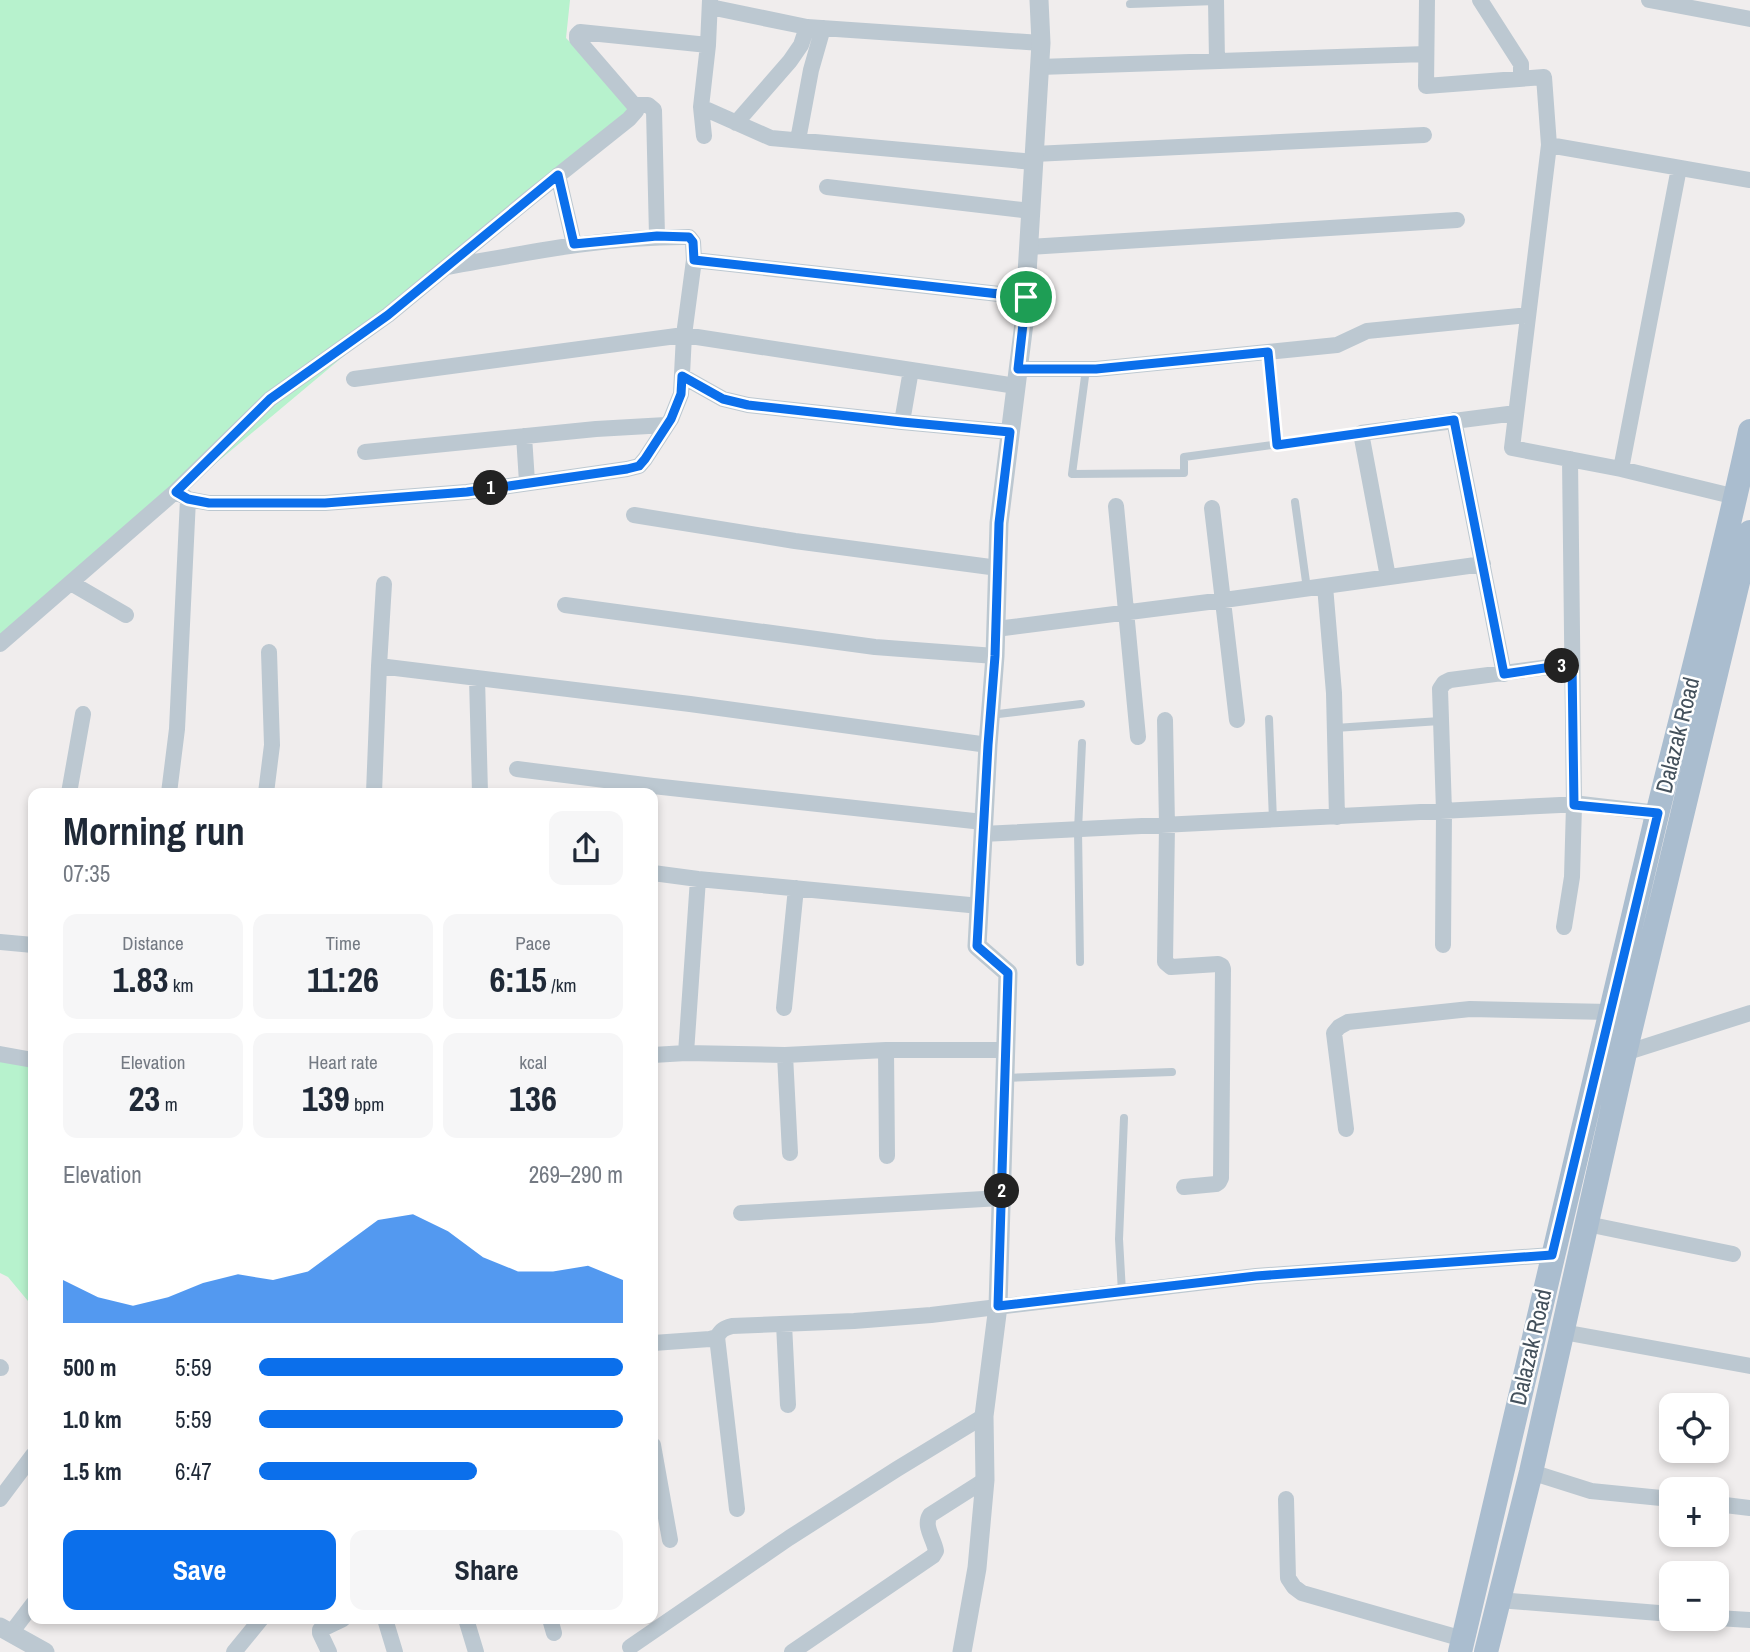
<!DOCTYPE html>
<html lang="en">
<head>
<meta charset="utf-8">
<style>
  body { margin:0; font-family:"Archivo Narrow",sans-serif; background:#f6f6f7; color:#1f2937; height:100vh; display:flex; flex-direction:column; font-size:26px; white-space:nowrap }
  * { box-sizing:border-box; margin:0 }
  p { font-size:23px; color:#747a83 }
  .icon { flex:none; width:38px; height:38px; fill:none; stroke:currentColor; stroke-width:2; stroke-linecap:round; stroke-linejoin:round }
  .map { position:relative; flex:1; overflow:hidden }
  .sheet { position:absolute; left:28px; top:788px; width:630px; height:836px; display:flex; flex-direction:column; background:#fff; border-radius:14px; box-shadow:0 4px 10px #0003 }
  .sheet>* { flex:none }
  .fabs { position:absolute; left:1659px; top:1393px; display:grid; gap:14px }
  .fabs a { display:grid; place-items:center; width:70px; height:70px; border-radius:14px; background:#fff; box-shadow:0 4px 10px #0003; font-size:35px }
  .pin { position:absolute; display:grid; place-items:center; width:60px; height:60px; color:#fff; margin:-30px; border:4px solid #fff; border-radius:50%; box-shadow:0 2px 7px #0007 }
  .km { position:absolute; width:35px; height:35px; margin:-18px; border-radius:50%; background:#222; color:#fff; font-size:19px; line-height:35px; text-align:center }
  .round { display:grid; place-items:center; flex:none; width:74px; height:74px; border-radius:14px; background:#f6f6f7 }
  .head { display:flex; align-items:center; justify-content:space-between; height:119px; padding:0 35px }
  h1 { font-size:38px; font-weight:700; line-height:52px }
  .metrics { display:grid; grid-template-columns:repeat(3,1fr); gap:10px; height:119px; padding:7px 35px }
  .metrics div { display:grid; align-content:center; border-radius:14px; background:#f6f6f7; text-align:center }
  .metrics b { font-size:35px; font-weight:700 }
  .metrics small { font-size:19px; font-weight:400 }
  .metrics p { font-size:19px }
  .chart { height:196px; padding:14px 35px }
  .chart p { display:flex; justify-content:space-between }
  .chart svg { width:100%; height:126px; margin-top:7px; fill:#0b6feb; opacity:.7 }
  .action { display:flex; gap:14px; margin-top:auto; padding:14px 35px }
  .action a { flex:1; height:80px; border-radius:14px; background:#0b6feb; color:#fff; font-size:28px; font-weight:700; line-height:80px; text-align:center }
  .action a+a { background:#f6f6f7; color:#1f2937 }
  ul { padding:0 35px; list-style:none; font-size:23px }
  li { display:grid; grid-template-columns:112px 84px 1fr; align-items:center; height:52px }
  li i { height:18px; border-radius:9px; background:#0b6feb }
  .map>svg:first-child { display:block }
  .green { fill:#b7f2cd }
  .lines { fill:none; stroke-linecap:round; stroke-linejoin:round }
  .service { stroke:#bcc8d1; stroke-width:8 }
  .minor { stroke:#bcc8d1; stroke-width:16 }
  .tertiary { stroke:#bcc8d1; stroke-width:19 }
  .primary { stroke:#aabdcf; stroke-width:24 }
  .route-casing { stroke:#fff; stroke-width:14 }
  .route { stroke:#0b6feb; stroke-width:9 }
  .labels { text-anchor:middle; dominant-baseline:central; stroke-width:5; stroke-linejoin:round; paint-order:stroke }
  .street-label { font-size:23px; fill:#44515c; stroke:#fff }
</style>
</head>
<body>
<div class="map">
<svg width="1750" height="1652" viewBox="0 0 1750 1652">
  <rect width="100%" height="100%" fill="#f0eded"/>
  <path class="green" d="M0,0h570l-4,38 70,73 -636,533z
    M0,1054l33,6v247l-25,-30 -8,-4z"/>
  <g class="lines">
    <path class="service" d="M1130,4l86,-3
      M1268,352l9,93
      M1086,369l-14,105 112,-1v-16l177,-24
      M1295,502l12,87
      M990,715l91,-11
      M1269,719l4,101
      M1335,728l105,-7
      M1080,962l-2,-132 4,-87
      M1005,1078l167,-6
      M1122,1292l-3,-53 5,-121"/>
    <path class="minor" d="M1216,0l1,61
      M1427,0l-1,86 118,-9 5,68 -37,303 109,21 115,28
      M1480,0l41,64v15
      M1649,0l101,19
      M710,7l97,20 234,16
      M1039,67l387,-13
      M634,105h14l6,5 3,126
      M701,107l70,31 263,24
      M736,123l54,-62 11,-16 6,-18
      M704,136l-3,-29 7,-62 2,-45
      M798,140l13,-70 12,-42
      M1549,145l201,35
      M1034,154l390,-19
      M558,175l16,69
      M827,187l204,24
      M1029,247l428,-27
      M694,260l332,37
      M1018,369h78l241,-24 30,-14 161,-16
      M682,376l41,23 25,6 154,17 108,10
      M354,379l330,-44 332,51
      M1454,420l50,254
      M902,422l9,-52
      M524,436l3,46
      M365,452l231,-23 70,-4
      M1621,469l58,-301
      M176,491l12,8 21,4h116l142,-11 160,-23 12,-3 6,-7 26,-40 10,-25 3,-59 10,-75 -1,-18 -4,-5c-82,-1 -162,16 -242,30
      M1116,506l22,231
      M1212,508l25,212
      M634,515l161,26 203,27
      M1388,577l-27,-144 155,-20
      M71,583l55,32
      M1325,586l9,107 3,124
      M565,605l310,42 120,9
      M996,629l228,-29 259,-36
      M0,644l176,-153 94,-92 118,-84 143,-118 98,-78 7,-8 -2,-6 -57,-66v-4l3,-3 128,13
      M379,666l311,38 298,41
      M477,678l3,115
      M1165,720l2,105 -2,137 6,5 47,-3 4,2 1,3 -2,209 -2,4 -3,2 -32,3
      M517,769l136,17 330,36
      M69,793l14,-79
      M169,793l8,-64 11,-230
      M266,793l6,-48 -3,-93
      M374,793l5,-127 5,-82
      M982,834l599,-30 77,9
      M653,873l45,6 282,27
      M1564,927l8,-50 2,-72 -4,-346
      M0,942l33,3
      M1443,945l1,-134 -4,-122 4,-6 6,-3 122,-16
      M784,1008l12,-120
      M886,1050l1,106
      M686,1053l12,-174
      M1625,1053l125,-40
      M0,1054l33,6
      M653,1055l33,-2 99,2 101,-5h120
      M785,1055l5,98
      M1346,1129l-12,-96 5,-6 9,-5 122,-13 140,3
      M741,1213l260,-15
      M1587,1224l146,30
      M784,1324l4,81
      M1563,1332l187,34
      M717,1337l20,172
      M653,1343l57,-4 7,-2c4,-7 7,-9 15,-11l122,-5 77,-6 325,-39 296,-21
      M0,1367l1,1
      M653,1445l17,95
      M1531,1472l60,19 80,8
      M0,1499l33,-44
      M1286,1499l2,79 6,9 8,6 161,46
      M1717,1504l33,4
      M1499,1600l172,14
      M1717,1618l33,2
      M385,1619l10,33
      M466,1619l10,33
      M550,1619l4,14
      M11,1633l22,-29
      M630,1647l159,-109 108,-69 87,-53
      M234,1652l27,-33
      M329,1652l-9,-19v-3l23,-11
      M792,1652l141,-96 3,-5c-2,-12 -13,-25 -6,-36l55,-35"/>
    <path class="tertiary" d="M0,1627l45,25
      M962,1652l15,-84 8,-88 -1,-64 14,-110 10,-333 -31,-27 11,-201 7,-89 4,-133 25,-200 17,-280 -2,-43"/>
    <path class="primary" d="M1460,1652c63,-277 129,-553 195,-829 32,-131 67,-261 95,-392
      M1486,1652l45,-180 94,-419 125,-521"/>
  </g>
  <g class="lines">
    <g class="route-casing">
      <path id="route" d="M558,175l16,69 83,-8 32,1 4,5 1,18 332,37 -8,72h78l172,-17 9,93 177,-25 50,254 68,-10 2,141 84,8 -106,442 -296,21 -258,30 10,-333 -31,-27 11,-201 7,-89 4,-133 11,-91 -108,-10 -154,-17 -25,-6 -41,-23 -1,18 -10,25 -26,40 -6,7 -12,3 -160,23 -142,11h-116l-21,-4 -12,-7 94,-93 118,-84z"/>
    </g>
    <use href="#route" class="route"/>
  </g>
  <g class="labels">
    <g class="street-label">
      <text transform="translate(1677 735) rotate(-76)">Dalazak Road</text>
      <text transform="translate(1530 1347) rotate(-77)">Dalazak Road</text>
    </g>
  </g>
</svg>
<div class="fabs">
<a><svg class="icon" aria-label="locate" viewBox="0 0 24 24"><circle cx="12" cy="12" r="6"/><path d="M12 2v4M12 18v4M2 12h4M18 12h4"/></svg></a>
<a>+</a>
<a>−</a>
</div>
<div class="pin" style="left:1026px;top:297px;background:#1e9e55"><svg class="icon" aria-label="arrive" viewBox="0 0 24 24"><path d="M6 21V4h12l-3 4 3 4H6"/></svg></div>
<b class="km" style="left:491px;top:488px">1</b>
<b class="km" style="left:1002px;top:1191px">2</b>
<b class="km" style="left:1562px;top:666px">3</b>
<section class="sheet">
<div class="head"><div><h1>Morning run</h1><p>07:35</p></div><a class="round"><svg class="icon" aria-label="share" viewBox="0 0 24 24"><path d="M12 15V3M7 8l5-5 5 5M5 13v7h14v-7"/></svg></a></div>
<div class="metrics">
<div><p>Distance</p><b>1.83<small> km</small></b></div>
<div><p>Time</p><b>11:26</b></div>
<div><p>Pace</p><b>6:15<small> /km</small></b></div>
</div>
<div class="metrics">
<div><p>Elevation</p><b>23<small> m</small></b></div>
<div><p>Heart rate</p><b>139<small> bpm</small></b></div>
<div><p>kcal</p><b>136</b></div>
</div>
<div class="chart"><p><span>Elevation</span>269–290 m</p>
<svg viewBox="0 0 160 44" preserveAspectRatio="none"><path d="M0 44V29L10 35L20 38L30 35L40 30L50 27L60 29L70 26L80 17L90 8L100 6L110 12L120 21L130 26L140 26L150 24L160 29V44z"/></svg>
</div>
<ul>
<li><b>500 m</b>5:59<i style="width:100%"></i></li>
<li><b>1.0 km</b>5:59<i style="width:100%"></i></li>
<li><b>1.5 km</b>6:47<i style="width:60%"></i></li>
</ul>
<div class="action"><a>Save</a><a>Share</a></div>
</section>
</div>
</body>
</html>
